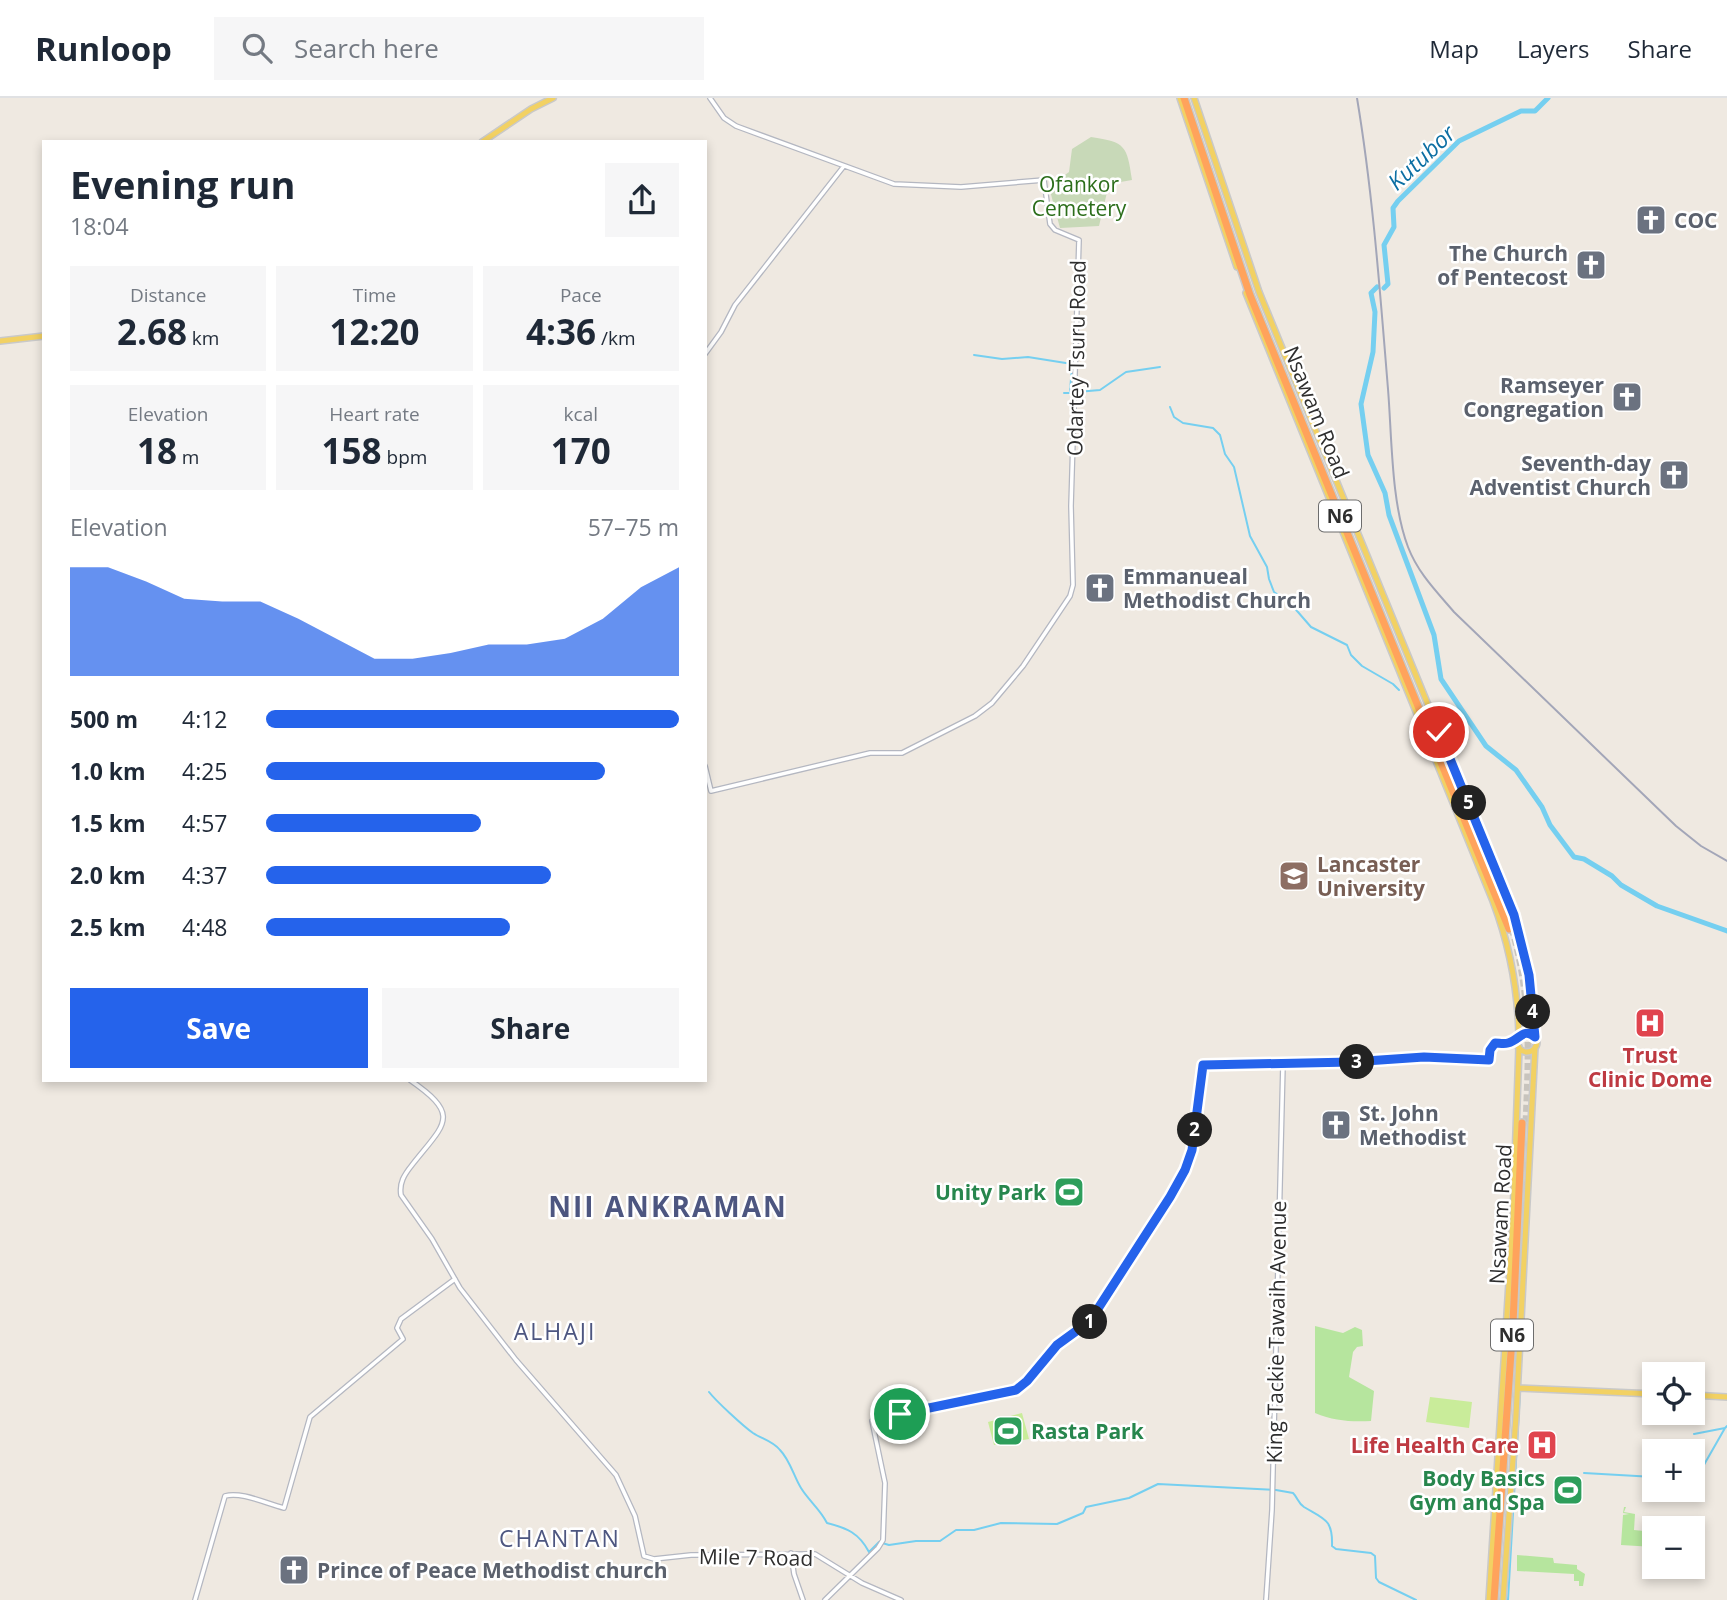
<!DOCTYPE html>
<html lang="en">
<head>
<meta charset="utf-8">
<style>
  body { margin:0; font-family:"Open Sans",sans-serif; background:#f6f6f7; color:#1f2937; height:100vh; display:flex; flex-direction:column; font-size:26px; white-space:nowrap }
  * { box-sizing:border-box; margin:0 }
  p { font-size:23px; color:#747a83 }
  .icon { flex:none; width:38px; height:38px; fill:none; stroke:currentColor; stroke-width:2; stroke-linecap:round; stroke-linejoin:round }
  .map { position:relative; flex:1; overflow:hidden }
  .sheet { position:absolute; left:42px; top:42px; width:665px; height:942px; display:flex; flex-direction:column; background:#fff; border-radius:0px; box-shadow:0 4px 10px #0003 }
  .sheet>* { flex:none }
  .tools { position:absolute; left:1642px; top:1264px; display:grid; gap:14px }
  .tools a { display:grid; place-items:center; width:63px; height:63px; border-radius:0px; background:#fff; box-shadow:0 4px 10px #0003; font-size:35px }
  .pin { position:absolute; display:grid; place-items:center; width:60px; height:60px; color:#fff; margin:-30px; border:4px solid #fff; border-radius:50%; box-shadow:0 2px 7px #0007 }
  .km { position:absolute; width:35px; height:35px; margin:-18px; border-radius:50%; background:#222; color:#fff; font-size:19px; line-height:35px; text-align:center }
  .round { display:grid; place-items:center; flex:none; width:74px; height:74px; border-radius:0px; background:#f6f6f7 }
  .head { display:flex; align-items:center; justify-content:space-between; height:119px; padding:0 28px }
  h1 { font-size:38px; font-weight:700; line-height:52px }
  .stats { display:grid; grid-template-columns:repeat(3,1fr); gap:10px; height:119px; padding:7px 28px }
  .stats div { display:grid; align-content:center; border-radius:0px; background:#f6f6f7; text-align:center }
  .stats b { font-size:35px; font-weight:700 }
  .stats small { font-size:19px; font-weight:400 }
  .stats p { font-size:19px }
  .chart { height:196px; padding:14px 28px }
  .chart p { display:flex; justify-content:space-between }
  .chart svg { width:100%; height:126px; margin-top:7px; fill:#2563eb; opacity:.7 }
  .button { display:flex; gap:14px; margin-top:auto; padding:14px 28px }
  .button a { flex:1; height:80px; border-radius:0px; background:#2563eb; color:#fff; font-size:28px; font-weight:700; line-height:80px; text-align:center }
  .button a+a { background:#f6f6f7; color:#1f2937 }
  ul { padding:0 28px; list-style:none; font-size:23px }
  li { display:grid; grid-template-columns:112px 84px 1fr; align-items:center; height:52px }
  li i { height:18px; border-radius:9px; background:#2563eb }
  header { display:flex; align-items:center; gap:42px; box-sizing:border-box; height:98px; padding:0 35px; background:#fff; border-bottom:2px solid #e0e1e3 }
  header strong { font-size:33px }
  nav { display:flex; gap:38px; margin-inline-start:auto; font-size:24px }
  .search { width:490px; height:63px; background:#f6f6f7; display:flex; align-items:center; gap:18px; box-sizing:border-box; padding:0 24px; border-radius:0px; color:#747a83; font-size:26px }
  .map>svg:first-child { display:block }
  .green { fill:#b6e59e }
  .cemetery { fill:#c8d9b8 }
  .pitch { fill:#c9ec9a }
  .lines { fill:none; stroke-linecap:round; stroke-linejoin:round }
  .stream { stroke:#75cff0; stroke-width:2 }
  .river { stroke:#75cff0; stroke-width:5 }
  .highway-tunnel { stroke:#c8c4bd; stroke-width:7; stroke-dasharray:7 3.5; stroke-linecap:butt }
  .minor-casing { stroke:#b4b7c1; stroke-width:6 }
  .major-casing { stroke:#c9c9c9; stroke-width:8 }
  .highway-casing { stroke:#c9c9c9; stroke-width:10 }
  .minor { stroke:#fff; stroke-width:3.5 }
  .major { stroke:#f2d163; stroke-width:5 }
  .highway { stroke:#ffa35c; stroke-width:7 }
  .rail { stroke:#a3a6b8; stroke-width:2 }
  .route-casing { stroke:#fff; stroke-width:14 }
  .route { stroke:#2563eb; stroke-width:9 }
  .labels { text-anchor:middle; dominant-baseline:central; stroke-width:5; stroke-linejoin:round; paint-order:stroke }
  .shield { fill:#fff; stroke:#6d6d6d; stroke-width:2 }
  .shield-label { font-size:19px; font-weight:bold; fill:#2e2e2e }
  .park-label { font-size:21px; fill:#2c6e1b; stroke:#fff }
  .worship-label { font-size:21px; font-weight:bold; fill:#5b616d; stroke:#fff; text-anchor:start }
  .street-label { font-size:21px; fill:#2e2e2e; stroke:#fff }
  .education-label { font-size:21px; font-weight:bold; fill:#785e54; stroke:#fff; text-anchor:start }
  .health-label { font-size:21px; font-weight:bold; fill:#be3a42; stroke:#fff }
  .leisure-label { font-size:21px; font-weight:bold; fill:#27864d; stroke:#fff; text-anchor:end }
  .water-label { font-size:23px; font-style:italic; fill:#0d6fa3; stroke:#fff }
  .neighbourhood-label { font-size:23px; letter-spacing:2px; fill:#4d5680; stroke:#fff }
  .district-label { font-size:28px; font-weight:bold; letter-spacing:2px; fill:#4d5680; stroke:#fff }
</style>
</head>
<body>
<header>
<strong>Runloop</strong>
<div class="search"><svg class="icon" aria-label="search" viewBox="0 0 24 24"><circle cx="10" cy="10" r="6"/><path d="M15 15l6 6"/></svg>Search here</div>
<nav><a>Map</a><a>Layers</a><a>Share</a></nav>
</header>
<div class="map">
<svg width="1727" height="1502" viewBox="0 0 1727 1502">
  <rect width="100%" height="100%" fill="#efe9e1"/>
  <path class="green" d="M1315,1228l28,7 12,-6 7,3 1,16 -6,1 -4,5 -4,25 25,14 -3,30c-20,1 -37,0 -56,-8z
    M1624,1409h2l-2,5 11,2 -1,16 20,2v15l-33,-2 2,-30 6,-1 -6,-1z
    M1517,1457l36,3 1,5 23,2v4l8,5 -2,12h-4v-5h-5v-7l-57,-3z"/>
  <path class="cemetery" d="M1091,39c35,5 36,9 41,43l-23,4 -10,42 -39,2 -11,-41 20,-15 3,-23z"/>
  <path class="pitch" d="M1430,1299l42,5 -3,26 -43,-6z
    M1022,1315l7,26 -35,6 -6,-23z"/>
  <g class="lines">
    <path class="stream" d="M974,257l28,4 26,-2 44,7 -2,29h-6
      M1077,294l23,-2 26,-18 34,-5
      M1170,309l4,10 9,6 30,5 7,7 5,19 9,13 16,69 17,31 2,12 5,13 17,12 20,23 36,18 4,10 11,11 31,18 6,6
      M709,1294c7,9 34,34 44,41 9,6 20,8 27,17 10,10 14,27 21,38 8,13 19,21 26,35 20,5 32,10 42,29l10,-10 10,3 27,-4h24l16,-11h18l27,-7 56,1 26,-11 3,-6 43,-9 29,-14 118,6 17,3c5,5 5,10 11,14 20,12 29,12 28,39l4,3 35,4 4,3 1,22 3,4 37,18
      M1694,1336l31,-6 2,-2
      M1584,1375l70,4
      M1692,1382l5,-3 28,-49
      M1508,1502l12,-208"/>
    <path class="river" d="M1377,189l-6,6 4,19 -2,40 -12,52 7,51 17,38 4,22 45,120 7,44 45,67 30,24 26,37 8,18 24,32 10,2 28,17 9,9 36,21 70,25
      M1384,190l4,-4 -4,-39 10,-18 -1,-19 5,-7 61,-60 62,-30h14l13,-13"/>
    <path class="highway-tunnel" d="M1512,830c20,71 17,124 14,196"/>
    <g class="minor-casing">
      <path id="minor" d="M705,256l16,-22 14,-27 109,-139
        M705,668l6,25 159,-38h32l73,-37 17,-13 31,-37 47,-70 3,-11 -2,-79 8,-266 -24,-10 -5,-6 -6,-44 -83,7 -67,-3 -158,-58 -12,-8 -14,-20
        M410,982c52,36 35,43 2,85 -8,10 -13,18 -11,30l31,44 28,49 56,72 100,115 19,41 9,40 10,3 37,-4 124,-1 47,29 39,17
        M791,1455l3,21 9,26
        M195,1502l30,-104c16,-5 42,8 59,12l26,-91 93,-78 -6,-11 4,-9 54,-40
        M825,1502l53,-52 5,-8 2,-57 -13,-62 77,-19 67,-12 11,-9 30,-36 33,-24 68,-103 27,-48 9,-30 9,-75 148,-3 73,-5 65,3 2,-13 4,-4 23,2
        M1266,1502l6,-90 11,-446"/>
    </g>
    <g class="major-casing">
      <path id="major" d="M1180,0l57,169
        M1194,0l65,194 255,623 15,60 6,62
        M482,44l49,-33 22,-11
        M1246,195l247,608c17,45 25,88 26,135
        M0,243l44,-5
        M1517 944a10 10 0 1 1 20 0a10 10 0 1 1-20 0Z
        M1518,1290l136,6
        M1692,1297l35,2
        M1489,1502l24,-381 6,-172
        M1503,1502l13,-184 19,-369"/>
    </g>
    <g class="highway-casing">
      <path id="highway" d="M1184,0l66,197 259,634
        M1494,1502l19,-277 9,-200"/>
    </g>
    <use href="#minor" class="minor"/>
    <use href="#major" class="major"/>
    <use href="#highway" class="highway"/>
    <path class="rail" d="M1357,0c16,96 23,194 31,291 4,49 3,113 20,158 10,26 28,44 46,65l222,214 25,20 26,15"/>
  </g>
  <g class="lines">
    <g class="route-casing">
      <path id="route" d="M900,1316l116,-24 11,-9 30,-36 33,-24 80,-124 15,-27 7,-20 11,-85 148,-3 73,-5 65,3 1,-10 5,-7c4,0 9,1 13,0 12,-3 15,-16 27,-6l-6,-62 -15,-60 -75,-183"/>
    </g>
    <use href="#route" class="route"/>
  </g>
  <defs>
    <g id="church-square" transform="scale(1.575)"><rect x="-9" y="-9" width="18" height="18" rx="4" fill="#6b7280" stroke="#fff"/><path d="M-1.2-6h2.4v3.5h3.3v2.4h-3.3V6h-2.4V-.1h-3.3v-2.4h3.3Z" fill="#fff"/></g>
    <g id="university-square" transform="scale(1.575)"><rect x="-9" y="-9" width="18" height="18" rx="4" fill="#8d6e63" stroke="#fff"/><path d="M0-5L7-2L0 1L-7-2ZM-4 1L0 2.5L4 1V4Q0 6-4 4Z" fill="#fff"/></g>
    <g id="hospital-square" transform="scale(1.575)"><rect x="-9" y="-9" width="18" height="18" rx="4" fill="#e0444e" stroke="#fff"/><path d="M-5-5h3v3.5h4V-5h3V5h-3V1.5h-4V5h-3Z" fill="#fff"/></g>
    <g id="stadium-square" transform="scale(1.575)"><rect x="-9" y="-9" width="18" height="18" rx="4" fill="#2e9e5b" stroke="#fff"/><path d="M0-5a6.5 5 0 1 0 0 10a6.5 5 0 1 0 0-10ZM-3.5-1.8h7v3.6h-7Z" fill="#fff"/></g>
  </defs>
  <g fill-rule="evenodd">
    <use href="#church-square" x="1651" y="122"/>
    <use href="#church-square" x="1591" y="167"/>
    <use href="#church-square" x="1627" y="299"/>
    <use href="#church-square" x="1674" y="377"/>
    <use href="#church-square" x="1100" y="490"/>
    <use href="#university-square" x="1294" y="778"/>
    <use href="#hospital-square" x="1650" y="925"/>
    <use href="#church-square" x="1336" y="1027"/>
    <use href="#stadium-square" x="1069" y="1094"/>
    <use href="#stadium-square" x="1008" y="1333"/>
    <use href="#hospital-square" x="1542" y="1347"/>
    <use href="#stadium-square" x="1568" y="1392"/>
    <use href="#church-square" x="294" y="1472"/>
  </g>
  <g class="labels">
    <g class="shield">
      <rect x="1319" y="402.5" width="42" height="31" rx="5"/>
      <rect x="1491" y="1221.5" width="42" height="31" rx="5"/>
    </g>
    <g class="shield-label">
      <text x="1340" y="418">N6</text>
      <text x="1512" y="1237">N6</text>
    </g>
    <g class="park-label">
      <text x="1079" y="86">Ofankor<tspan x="1079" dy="24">Cemetery</tspan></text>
    </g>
    <g class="worship-label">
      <text x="1674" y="122">COC</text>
      <text x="1568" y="155" text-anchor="end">The Church<tspan x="1568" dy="24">of Pentecost</tspan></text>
      <text x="1604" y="287" text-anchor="end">Ramseyer<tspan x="1604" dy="24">Congregation</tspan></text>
      <text x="1651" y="365" text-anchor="end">Seventh-day<tspan x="1651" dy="24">Adventist Church</tspan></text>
      <text x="1123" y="478">Emmanueal<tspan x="1123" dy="24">Methodist Church</tspan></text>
      <text x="1359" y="1015">St. John<tspan x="1359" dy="24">Methodist</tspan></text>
      <text x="317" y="1472">Prince of Peace Methodist church</text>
    </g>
    <g class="street-label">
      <text transform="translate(1076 260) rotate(-89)">Odartey Tsuru Road</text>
      <text transform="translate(1317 314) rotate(68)">Nsawam Road</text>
      <text transform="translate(1500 1116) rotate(-87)">Nsawam Road</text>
      <text transform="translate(1276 1234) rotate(-89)">King Tackie Tawaih Avenue</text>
      <text transform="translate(756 1459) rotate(1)">Mile 7 Road</text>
    </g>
    <g class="education-label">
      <text x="1317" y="766">Lancaster<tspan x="1317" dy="24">University</tspan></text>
    </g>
    <g class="health-label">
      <text x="1650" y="957">Trust<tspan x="1650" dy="24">Clinic Dome</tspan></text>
      <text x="1519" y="1347" text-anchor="end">Life Health Care</text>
    </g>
    <g class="leisure-label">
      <text x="1046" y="1094">Unity Park</text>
      <text x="1031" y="1333" text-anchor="start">Rasta Park</text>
      <text x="1545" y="1380">Body Basics<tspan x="1545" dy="24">Gym and Spa</tspan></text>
    </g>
    <g class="water-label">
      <text transform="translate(1421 59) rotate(-43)">Kutubor</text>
    </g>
    <g class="neighbourhood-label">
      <text x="555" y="1233">ALHAJI</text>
      <text x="560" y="1440">CHANTAN</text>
    </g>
    <g class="district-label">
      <text x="668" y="1108">NII ANKRAMAN</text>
    </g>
  </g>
</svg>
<div class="tools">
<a><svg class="icon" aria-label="locate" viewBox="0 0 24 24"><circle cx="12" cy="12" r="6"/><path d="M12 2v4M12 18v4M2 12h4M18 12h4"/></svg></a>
<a>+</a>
<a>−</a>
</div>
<div class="pin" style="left:900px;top:1316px;background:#1e9e55"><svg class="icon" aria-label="arrive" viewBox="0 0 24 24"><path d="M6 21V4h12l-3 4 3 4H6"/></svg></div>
<div class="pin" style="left:1439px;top:634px;background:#d93025"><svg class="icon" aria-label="check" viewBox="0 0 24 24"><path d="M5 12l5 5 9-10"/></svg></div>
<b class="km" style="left:1090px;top:1224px">1</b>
<b class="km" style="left:1195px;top:1032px">2</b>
<b class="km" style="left:1357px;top:964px">3</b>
<b class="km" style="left:1533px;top:914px">4</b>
<b class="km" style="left:1469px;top:705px">5</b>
<section class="sheet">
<div class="head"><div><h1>Evening run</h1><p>18:04</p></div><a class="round"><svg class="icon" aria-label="share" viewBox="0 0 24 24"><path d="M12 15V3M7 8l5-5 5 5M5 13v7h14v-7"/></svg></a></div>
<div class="stats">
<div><p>Distance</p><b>2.68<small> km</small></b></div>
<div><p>Time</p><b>12:20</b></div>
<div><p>Pace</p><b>4:36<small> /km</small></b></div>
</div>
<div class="stats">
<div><p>Elevation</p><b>18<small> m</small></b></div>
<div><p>Heart rate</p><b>158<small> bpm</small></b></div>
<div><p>kcal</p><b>170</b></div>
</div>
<div class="chart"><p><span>Elevation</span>57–75 m</p>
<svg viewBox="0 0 160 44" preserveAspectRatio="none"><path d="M0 44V6L10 6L20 11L30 17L40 18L50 18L60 24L70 31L80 38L90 38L100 36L110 33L120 33L130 31L140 24L150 13L160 6V44z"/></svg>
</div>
<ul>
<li><b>500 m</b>4:12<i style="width:100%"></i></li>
<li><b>1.0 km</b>4:25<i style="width:82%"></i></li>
<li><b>1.5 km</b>4:57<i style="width:52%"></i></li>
<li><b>2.0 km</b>4:37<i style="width:69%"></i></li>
<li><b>2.5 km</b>4:48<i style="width:59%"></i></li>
</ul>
<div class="button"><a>Save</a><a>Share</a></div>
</section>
</div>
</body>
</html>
